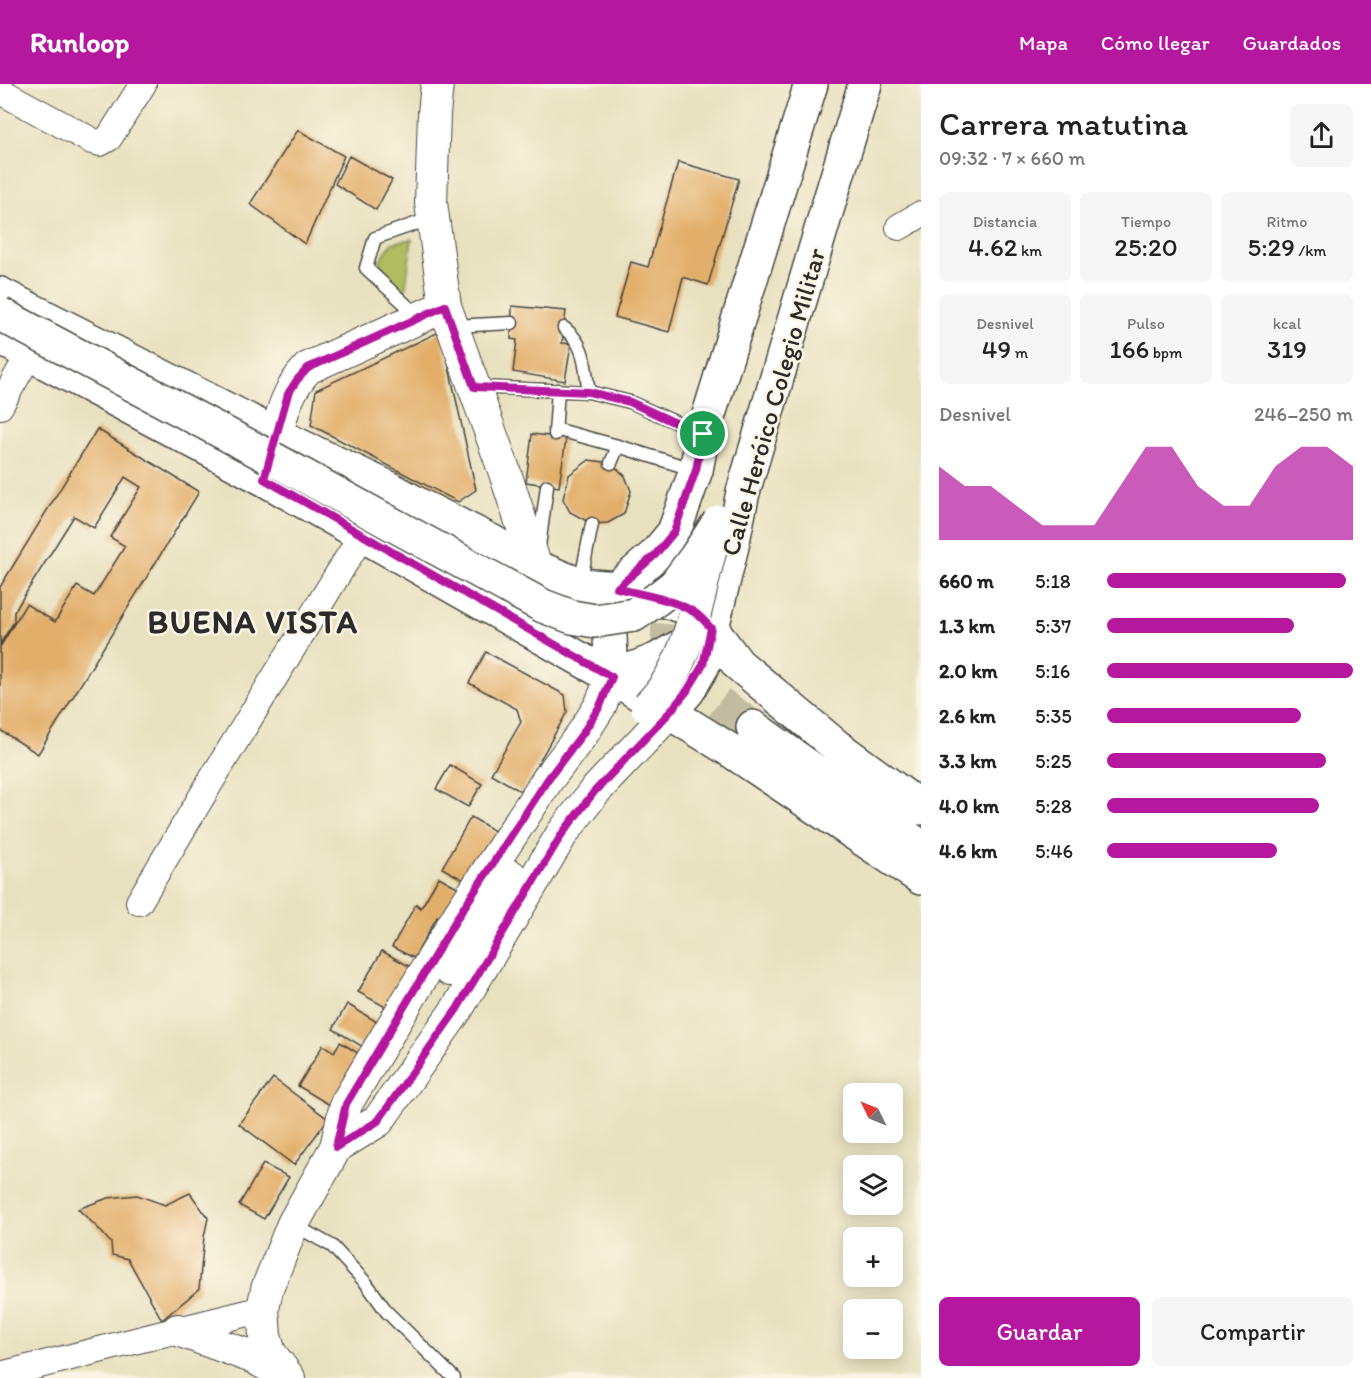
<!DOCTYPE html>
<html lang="es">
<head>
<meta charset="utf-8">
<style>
  body { margin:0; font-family:Itim,sans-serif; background:#f6f6f6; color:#222; height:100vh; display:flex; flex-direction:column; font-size:22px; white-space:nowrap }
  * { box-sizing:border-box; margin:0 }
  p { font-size:20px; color:#767676 }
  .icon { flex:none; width:33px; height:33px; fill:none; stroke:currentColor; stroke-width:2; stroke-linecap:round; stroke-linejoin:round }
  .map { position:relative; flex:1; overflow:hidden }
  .details { display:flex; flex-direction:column; background:#fff; width:450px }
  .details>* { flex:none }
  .needle { width:39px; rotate:313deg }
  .buttons { position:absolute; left:843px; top:999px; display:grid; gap:12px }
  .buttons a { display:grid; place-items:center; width:60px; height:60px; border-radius:9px; background:#fff; box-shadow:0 3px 15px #0003; font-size:30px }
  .pin { position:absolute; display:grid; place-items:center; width:51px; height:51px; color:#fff; margin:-26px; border:3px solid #fff; border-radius:50%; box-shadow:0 2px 6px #0007 }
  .round { display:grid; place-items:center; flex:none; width:63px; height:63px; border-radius:9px; background:#f6f6f6 }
  .headline { display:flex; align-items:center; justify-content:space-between; height:102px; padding:0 18px }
  h1 { font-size:33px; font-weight:600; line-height:45px }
  .figures { display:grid; grid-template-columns:repeat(3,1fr); gap:9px; height:102px; padding:6px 18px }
  .figures div { display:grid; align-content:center; border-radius:9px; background:#f6f6f6; text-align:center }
  .figures b { font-size:26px; font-weight:600 }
  .figures small { font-size:16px; font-weight:400 }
  .figures p { font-size:16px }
  .chart { height:168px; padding:12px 18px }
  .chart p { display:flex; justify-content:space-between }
  .chart svg { width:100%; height:108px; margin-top:6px; fill:#b5179e; opacity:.7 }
  .cta { display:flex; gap:12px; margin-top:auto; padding:12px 18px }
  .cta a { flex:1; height:69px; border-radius:9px; background:#b5179e; color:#fff; font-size:24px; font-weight:600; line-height:69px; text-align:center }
  .cta a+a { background:#f6f6f6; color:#222 }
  ul { padding:0 18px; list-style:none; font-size:20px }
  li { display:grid; grid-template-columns:96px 72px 1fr; align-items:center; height:45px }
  li i { height:15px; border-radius:8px; background:#b5179e }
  header { display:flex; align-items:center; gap:36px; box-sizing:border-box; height:84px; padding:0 30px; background:#b5179e; color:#fff }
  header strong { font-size:28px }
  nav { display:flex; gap:33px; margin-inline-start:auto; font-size:21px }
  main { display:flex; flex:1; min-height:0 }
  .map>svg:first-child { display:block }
  .green { fill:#b0bd5f; stroke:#6e7445; stroke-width:1.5 }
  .building { fill:#e2af6a }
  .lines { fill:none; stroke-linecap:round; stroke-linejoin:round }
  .primary-tunnel { stroke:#c2bda1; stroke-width:33; stroke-dasharray:33 16; stroke-linecap:butt }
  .service-casing { stroke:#474641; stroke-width:15 }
  .minor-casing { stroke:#474641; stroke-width:28 }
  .tertiary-casing { stroke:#474641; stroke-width:34 }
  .primary-casing { stroke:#474641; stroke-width:36 }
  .service { stroke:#fff; stroke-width:12 }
  .minor { stroke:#fff; stroke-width:26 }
  .tertiary { stroke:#fff; stroke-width:32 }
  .primary { stroke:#fff; stroke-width:33 }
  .tertiary-bridge-casing { stroke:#474641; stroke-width:34; stroke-linecap:butt }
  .primary-bridge-casing { stroke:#474641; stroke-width:36; stroke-linecap:butt }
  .tertiary-bridge { stroke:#fff; stroke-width:32 }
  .primary-bridge { stroke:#fff; stroke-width:33 }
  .route-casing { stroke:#fff; stroke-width:12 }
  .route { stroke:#b5179e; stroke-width:8 }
  .labels { text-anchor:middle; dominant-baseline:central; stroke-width:5; stroke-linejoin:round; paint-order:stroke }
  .street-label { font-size:26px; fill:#2b2b2b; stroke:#fcf5e5 }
  .district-label { font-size:32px; font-weight:bold; letter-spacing:1.5px; fill:#2b2b2b; stroke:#fcf5e5 }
</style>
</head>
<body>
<header>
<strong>Runloop</strong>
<nav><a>Mapa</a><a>Cómo llegar</a><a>Guardados</a></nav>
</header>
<main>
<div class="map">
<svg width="921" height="1294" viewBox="0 0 921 1294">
  <rect width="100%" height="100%" fill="#fcf5e5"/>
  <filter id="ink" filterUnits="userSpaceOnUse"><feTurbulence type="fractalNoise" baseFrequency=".0167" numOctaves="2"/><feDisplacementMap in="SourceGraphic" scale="12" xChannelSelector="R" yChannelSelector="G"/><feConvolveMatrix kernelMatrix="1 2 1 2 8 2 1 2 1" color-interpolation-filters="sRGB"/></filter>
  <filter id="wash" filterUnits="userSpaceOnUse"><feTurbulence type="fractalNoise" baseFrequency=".008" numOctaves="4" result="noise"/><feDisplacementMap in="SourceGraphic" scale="24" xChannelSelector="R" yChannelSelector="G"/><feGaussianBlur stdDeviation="1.35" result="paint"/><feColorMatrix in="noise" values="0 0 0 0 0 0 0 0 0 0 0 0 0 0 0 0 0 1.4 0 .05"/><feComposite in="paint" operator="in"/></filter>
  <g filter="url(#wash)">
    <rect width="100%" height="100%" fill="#e8e1bf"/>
    <path class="green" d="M412,155l-7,53 -20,-14 -5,-18 12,-17z"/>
    <g id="blocks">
      <path class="building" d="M298,46l46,26 -39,88 -55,-40z
        M349,72l43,24 -16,30 -41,-26z
        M678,78l61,17 -31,106 -25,-8 -14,55 -54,-15 16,-55 17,5z
        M512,222l54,5 -4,32 9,1 -6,37 -52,-9 4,-32 -6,-1z
        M441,247l35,159 -18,12 -147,-77 5,-35z
        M97,345l102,63 -161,262 -38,-24v-83l26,-43 29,18 22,-36 17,10 31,-50 -15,-9 31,-50 -16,-10 -31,51 -20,-12 -60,96v10l-14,22v-57z
        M532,350l34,4 -7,49 -33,-5z
        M589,376l22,3 14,13 6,15 -7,23 -16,9 -16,1 -22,-12 -7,-13 6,-24z
        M486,568l79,43 2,17 -45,80 -31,-18 30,-52 -4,-13 -48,-26z
        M450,681l32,19 -14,23 -32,-18z
        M471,733l27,16 -29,50 -27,-15z
        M439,793l25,14 -18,31 -9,-5 -23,41 -22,-11 24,-43 5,4z
        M382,867l32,18 -23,41 -33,-18z
        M347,920l35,21 -14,25 -35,-21z
        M340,958l24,15 -31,50 -35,-21 25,-41 11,7z
        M273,994l55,41 -34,46 -55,-41z
        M263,1080l26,13 -25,42 -25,-14z
        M190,1109l18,25 -4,19 -5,52 -37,31 -34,-61 -16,-4 -1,-12 -13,-15 -20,-19 30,-11 29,-3 28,10z"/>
    </g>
  </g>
  <g filter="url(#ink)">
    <use href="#blocks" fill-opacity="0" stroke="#474641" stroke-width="1.5"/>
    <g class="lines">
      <path class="primary-tunnel" d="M677,492c-4,15 -12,49 -9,64 6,35 58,67 85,87"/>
      <g class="service-casing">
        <path id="service" d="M418,232l-52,-48 9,-30 57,-20
          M453,242l59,-3
          M564,244c23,18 20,37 25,64
          M476,303l113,5 41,10 72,32
          M555,345l63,17 77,24
          M555,350l3,-44
          M611,379l7,-17
          M539,463l8,-61
          M580,500l12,-60
          M294,1141l38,21 34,37 21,29 67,66"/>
      </g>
      <g class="minor-casing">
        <path id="minor" d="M0,7l92,50 8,2 9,-5 34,-54
          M899,143l22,-13
          M0,322l30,-53
          M139,818l78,-131 145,-236
          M0,1291l178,-45 85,-21"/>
      </g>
      <g class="tertiary-casing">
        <path id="tertiary" d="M437,0l-3,30 -3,89 14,103 59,164 32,97
          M270,376c10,-35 12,-65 38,-92l137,-62
          M450,886l61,-94
          M336,1063l42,-26 79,-112 105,-175 32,-42 75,-79
          M178,1246l77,28 29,17
          M289,1294l-19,-25 -5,-17 -2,-27 4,-20 26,-65 43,-77 10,-43 113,-189 89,-136 35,-46 17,-27 12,-29"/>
      </g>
      <g class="primary-casing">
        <path id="primary" d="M0,210l277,141 110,52 34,19 70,35 45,26 44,18 37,3 44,11 19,7 17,8 14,14 27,36 97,81 86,63
          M0,254l264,141 348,198 121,75 188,126
          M617,504l38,-33 19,-23 22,-62 7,-36 108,-350
          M612,593l44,-17 46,-26
          M612,593l-3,-60 6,-24
          M669,629l19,-22 15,-26 29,-119 11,-54 86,-289 36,-119
          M753,643l168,120"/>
      </g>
      <use href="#service" class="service"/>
      <use href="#minor" class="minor"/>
      <use href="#tertiary" class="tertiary"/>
      <use href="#primary" class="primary"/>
      <g class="tertiary-bridge-casing">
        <path id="tertiary-bridge" d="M647,623c37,-35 47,-88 58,-135 3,-13 7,-27 11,-40"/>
      </g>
      <g class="primary-bridge-casing">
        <path id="primary-bridge" d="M0,230l277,147 113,62 153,83 29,11 23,4 39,-6 23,-16 18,-14 21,-28 23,-35"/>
      </g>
      <use href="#tertiary-bridge" class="tertiary-bridge"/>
      <use href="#primary-bridge" class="primary-bridge"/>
    </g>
  </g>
  <g class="lines" filter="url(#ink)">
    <g class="route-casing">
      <path id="route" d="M445,222l29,81 115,5 41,10 63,29 10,3 -7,36 -22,62 -19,23 -38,33c25,7 60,11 81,27 5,4 9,9 13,13l-8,37 -16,26 -18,22 -75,79 -32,42 -105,175 -79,112 -42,26 10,-43 113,-189 89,-136 35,-46 17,-27 12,-29 -348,-198 24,-85 9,-14 11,-12z"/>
    </g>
    <use href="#route" class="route"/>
  </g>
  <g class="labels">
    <g class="street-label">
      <text transform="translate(773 318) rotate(-74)">Calle Heróico Colegio Militar</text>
    </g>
    <g class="district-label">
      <text x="253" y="538">BUENA VISTA</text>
    </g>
  </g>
</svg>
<div class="buttons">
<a><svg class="needle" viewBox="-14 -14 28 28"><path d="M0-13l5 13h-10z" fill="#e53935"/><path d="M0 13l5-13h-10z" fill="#767676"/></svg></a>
<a><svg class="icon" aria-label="layers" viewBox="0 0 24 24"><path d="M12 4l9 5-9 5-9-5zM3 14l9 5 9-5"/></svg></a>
<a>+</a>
<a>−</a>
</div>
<div class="pin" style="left:703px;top:350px;background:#1e9e55"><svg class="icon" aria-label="arrive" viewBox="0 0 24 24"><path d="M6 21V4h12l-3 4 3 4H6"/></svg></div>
</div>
<section class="details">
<div class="headline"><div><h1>Carrera matutina</h1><p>09:32 · 7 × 660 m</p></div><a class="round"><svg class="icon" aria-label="share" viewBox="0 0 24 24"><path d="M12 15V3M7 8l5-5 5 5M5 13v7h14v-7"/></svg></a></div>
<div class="figures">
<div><p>Distancia</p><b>4.62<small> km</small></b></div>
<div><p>Tiempo</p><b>25:20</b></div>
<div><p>Ritmo</p><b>5:29<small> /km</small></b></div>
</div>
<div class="figures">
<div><p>Desnivel</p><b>49<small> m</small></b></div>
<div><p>Pulso</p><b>166<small> bpm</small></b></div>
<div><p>kcal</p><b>319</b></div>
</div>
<div class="chart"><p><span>Desnivel</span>246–250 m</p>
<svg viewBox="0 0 160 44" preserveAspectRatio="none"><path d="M0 44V14L10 22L20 22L30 30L40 38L50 38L60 38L70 22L80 6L90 6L100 22L110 30L120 30L130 14L140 6L150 6L160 14V44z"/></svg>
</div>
<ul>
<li><b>660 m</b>5:18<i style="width:97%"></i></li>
<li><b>1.3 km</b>5:37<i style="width:76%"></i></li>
<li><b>2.0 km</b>5:16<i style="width:100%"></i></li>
<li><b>2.6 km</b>5:35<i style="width:79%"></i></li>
<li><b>3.3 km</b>5:25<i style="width:89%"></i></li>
<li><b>4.0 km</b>5:28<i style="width:86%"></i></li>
<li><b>4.6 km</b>5:46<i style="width:69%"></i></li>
</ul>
<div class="cta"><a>Guardar</a><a>Compartir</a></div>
</section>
</main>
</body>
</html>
